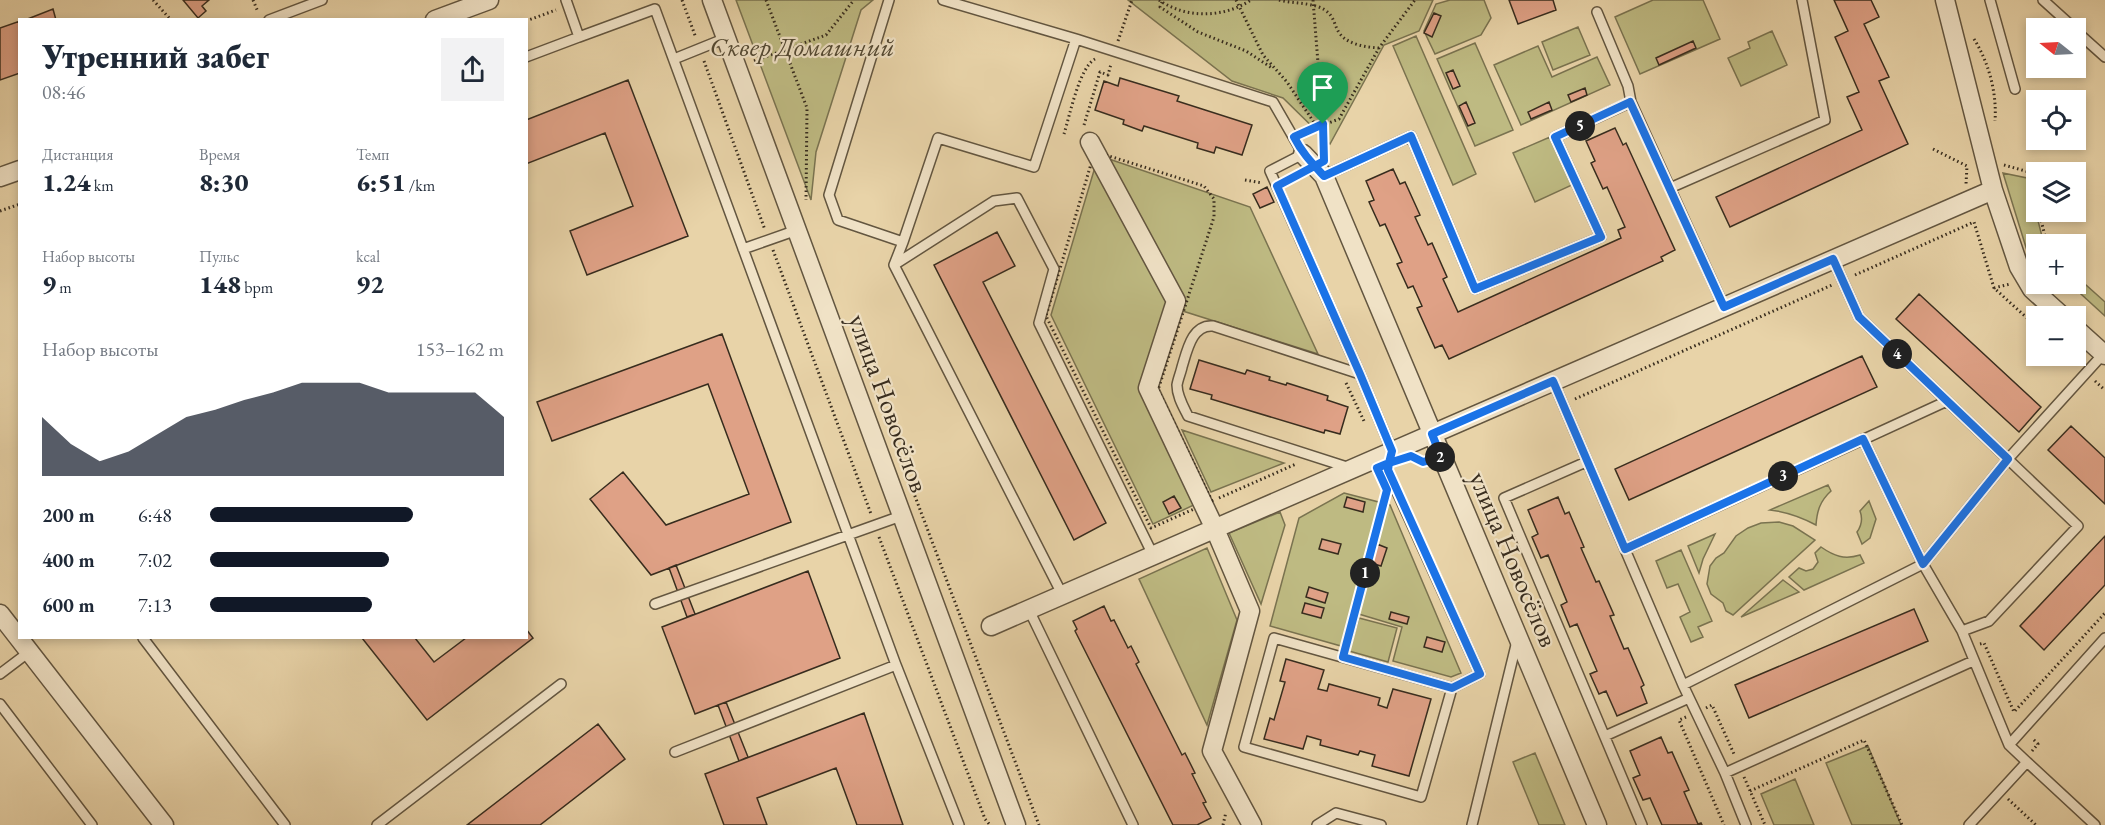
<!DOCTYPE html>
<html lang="ru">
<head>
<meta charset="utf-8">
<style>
  body { margin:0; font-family:"EB Garamond",serif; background:#f2f2f3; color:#1f2937; height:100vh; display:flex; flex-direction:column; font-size:22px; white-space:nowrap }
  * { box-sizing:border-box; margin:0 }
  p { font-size:20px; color:#747a83 }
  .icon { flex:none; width:33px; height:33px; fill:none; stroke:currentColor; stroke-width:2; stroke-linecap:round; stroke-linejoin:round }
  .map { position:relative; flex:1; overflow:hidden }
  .drawer { position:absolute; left:18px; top:18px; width:510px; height:621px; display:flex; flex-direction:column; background:#fff; border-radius:0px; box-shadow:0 3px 9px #0003 }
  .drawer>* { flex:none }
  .needle { width:39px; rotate:288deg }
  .buttons { position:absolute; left:2026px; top:18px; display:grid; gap:12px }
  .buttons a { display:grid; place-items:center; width:60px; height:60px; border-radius:0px; background:#fff; box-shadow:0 3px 9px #0003; font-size:30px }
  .pin { position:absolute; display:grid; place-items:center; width:51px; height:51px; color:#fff; margin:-62px -26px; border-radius:50% 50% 50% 0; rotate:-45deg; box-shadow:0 0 6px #0007 }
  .pin .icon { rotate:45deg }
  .km { position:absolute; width:30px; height:30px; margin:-15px; border-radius:50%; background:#222; color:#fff; font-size:16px; line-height:30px; text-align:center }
  .round { display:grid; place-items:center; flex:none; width:63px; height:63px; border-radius:0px; background:#f2f2f3 }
  .head { display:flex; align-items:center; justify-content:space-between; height:102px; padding:0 24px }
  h1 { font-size:33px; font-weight:800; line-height:45px }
  .figures { display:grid; grid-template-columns:repeat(3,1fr); gap:9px; height:102px; padding:6px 24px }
  .figures div { display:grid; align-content:center }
  .figures b { font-size:26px; font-weight:800 }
  .figures small { font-size:16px; font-weight:400 }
  .figures p { font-size:16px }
  .chart { height:168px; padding:12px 24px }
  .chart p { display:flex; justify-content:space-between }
  .chart svg { width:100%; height:108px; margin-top:6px; fill:#111827; opacity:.7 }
  ul { padding:0 24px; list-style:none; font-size:20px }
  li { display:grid; grid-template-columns:96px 72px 1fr; align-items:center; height:45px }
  li i { height:15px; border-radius:8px; background:#111827 }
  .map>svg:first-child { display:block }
  .green { fill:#beba82; stroke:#7a7350; stroke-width:1.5 }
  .building { fill:#dfa186; stroke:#372c1e; stroke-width:1.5 }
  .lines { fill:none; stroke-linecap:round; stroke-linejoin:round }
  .lane-casing { stroke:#635640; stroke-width:12 }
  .street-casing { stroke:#635640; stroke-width:21 }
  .path { stroke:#372c1e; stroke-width:3; stroke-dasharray:1.5 3; stroke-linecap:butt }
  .lane { stroke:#f0e2c6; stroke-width:9 }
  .street { stroke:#f0e2c6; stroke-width:18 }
  .route-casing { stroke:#fff; stroke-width:12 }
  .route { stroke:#1a73e8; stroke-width:8 }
  .labels { text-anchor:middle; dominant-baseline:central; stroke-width:4.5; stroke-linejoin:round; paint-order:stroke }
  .park-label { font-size:27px; font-style:italic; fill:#524832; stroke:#f0e2c6 }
  .street-label { font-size:27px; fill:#372c1e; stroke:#f0e2c6 }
</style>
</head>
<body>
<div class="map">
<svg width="2105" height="825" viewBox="0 0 2105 825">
  <rect width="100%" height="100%" fill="#e8d3a8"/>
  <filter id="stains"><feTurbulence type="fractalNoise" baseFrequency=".00333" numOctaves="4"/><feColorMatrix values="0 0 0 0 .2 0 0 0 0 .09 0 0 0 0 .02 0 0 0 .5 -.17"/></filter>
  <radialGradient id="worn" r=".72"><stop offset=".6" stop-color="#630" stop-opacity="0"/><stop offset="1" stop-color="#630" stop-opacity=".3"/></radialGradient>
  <path class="green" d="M736,0h137l-12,10 -45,142 -5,48z
    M1128,0h305l-14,31 -35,14 -54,99 -47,-46 -51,-17z
    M1450,0h34l7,18 -10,17 -46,19 -11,-23 12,-27z
    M1653,0h50l17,39 -80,35 -25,-57z
    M1578,27l12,28 -37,15 -11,-28z
    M1772,31l15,34 -46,21 -13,-28 22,-10 -2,-6z
    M1416,36l60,138 -23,11 -60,-139z
    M1475,43l38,87 -38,16 -38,-87z
    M1538,46l14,31 45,-20 13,28 -89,40 -27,-60z
    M1550,137l22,48 -37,17 -22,-49z
    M1109,159l141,48 68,147 -148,-47 -26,83 52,114 -43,20 -102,-209 44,-148z
    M2003,173l24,5 17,66h-7v24l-4,2z
    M2076,276l29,26v14l-35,-32h6z
    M1182,430l102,33 -73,29z
    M1828,485l3,6c-11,10 -14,20 -15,34 -15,-8 -28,-13 -46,-15z
    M1344,493l46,12 71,168 -10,4 -58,-16 9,-34 -50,-15 -11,34 -71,-20 29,-108z
    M1869,501l7,18 -6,19 -8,6 -5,-12c5,-7 6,-13 3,-21z
    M1280,512l5,13 -24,79 -32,-71z
    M1779,522l14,4 22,14 -82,75 -7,-4 -3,-8 -12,-9 -4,-10 3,-18 6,-8 8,-5 12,-17 12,-8 13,-5z
    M1715,534l-12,25 -4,14 -11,-27z
    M1821,547c13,9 23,13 39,8l4,8 -60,27 -15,-13 10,-9 7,3 7,-2 5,-7 -3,-9z
    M1207,548l30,72 -30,105 -68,-146z
    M1681,550l31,71 -14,6 5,10 -12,5 -11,-25 10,-5 -12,-28 -11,4 -11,-27z
    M1783,580l16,12 -58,25z
    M1359,618l38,10 -9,34 -39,-11z
    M1868,746l33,79h-49l-26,-62z
    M1535,753l30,72h-26l-26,-63z
    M1795,779l19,46h-40l-13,-31z"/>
  <path class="building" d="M183,0h26l-7,6 4,5 -8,7z
    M1509,0h44l3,10 -38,14z
    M1834,0h37l8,17 -15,7 25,53 -10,4 29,63 -178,83 -14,-30 146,-67 -15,-33 12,-5 -24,-55 13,-6z
    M53,9l3,11h-31z
    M1434,13l7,3 -9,21 -8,-4z
    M20,21v52l-20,7v-52z
    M1693,41l3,7 -37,17 -3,-7z
    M1453,70l7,16 -7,3 -7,-16z
    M1120,78l59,18 -2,5 75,24 -10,30 -26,-8 -2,6 -17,-5 1,-5 -54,-17 -2,5 -19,-7 1,-4 -29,-10 9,-29 14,5z
    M628,80l60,156 -101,39 -17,-44 63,-25 -28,-73 -79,31v-44z
    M1585,88l2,7 -16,7 -3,-7z
    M1466,102l9,21 -7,3 -9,-20z
    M1549,102l3,8 -21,9 -3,-7z
    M1615,128l8,17 3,-2 49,107 -14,7 2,4 -214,98 -7,-14 -7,3 -18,-40 5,-2 -9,-20 -5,2 -11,-24 5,-2 -17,-38 -5,2 -11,-24 5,-2 -8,-19 27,-12 7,15 5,-2 15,33 -5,2 13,28 4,-2 15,34 -4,2 15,33 163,-74 -3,-8 7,-3 -18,-40 -4,2 -12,-26 4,-2 -9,-20z
    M1267,187l7,15 -14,6 -7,-14z
    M997,232l18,34 -32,16 123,241 -32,17 -140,-275z
    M1919,294l122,113 -22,25 -123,-113z
    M722,334l69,188 -140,53 -61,-76 33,-27 43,53 83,-31 -41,-110 -156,57 -15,-39z
    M1862,356l15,31 -248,113 -14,-31z
    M1199,360l46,14 2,-4 23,7 -1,3 17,5 1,-2 41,13 -1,4 21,7 -8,27 -15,-4 -1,3 -113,-34 1,-4 -22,-6z
    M2071,426l34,32v46l-57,-54z
    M1174,496l7,12 -12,6 -6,-12z
    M1347,497l18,5 -2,10 -19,-5z
    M1558,497l7,17 4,-2 15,35 -3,1 15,34 3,-1 15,34 -4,1 14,33 4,-1 16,37 -3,2 6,16 -30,13 -11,-25 -7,3 -9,-20 7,-3 -20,-47 -7,3 -9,-22 6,-3 -19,-47 -7,3 -9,-21 6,-3 -10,-24z
    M2105,536v49l-61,65 -24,-24z
    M1322,539l19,5 -3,10 -19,-5z
    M1377,544l10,4 -6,18 -10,-3z
    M676,565l19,49 -8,3 -18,-49z
    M808,571l32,87 -145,56 -33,-87z
    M1309,587l19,6 -3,10 -19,-6z
    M1305,603l19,5 -3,10 -19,-5z
    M1104,606l7,15 3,-1 14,28 3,-2 8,16 -3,2 46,91 3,-2 10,20 -3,1 14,28 -3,1 8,15 -14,7h-24l-98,-194 2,-2 -4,-8z
    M1914,609l14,32 -179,77 -14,-33z
    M1391,612l18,5 -2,7 -18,-5z
    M526,629l7,9 -106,82 -65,-82h53l19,24 32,-24h60z
    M1427,637l18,5 -3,10 -18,-5z
    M1286,659l38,11 -6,19 9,2 2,-7 51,14 -2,7 9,3 6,-19 38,10 -22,77 -37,-10 3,-11 -15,-4 -2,4 -38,-10 1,-5 -14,-4 -4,13 -39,-10 6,-21 4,2 11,-38 -5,-1z
    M726,702l22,55 -9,4 -21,-56z
    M864,713l39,112h-46l-21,-57 -79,30 10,27h-43l-19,-51z
    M598,724l27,35 -85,66h-73z
    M1661,737l7,16 4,-1 17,38 -5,2 14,32 3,-1 1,2h-40l-12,-27 -7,2 -10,-22 7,-3 -10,-24z"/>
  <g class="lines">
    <g class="lane-casing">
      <path id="lane" d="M889,0l-60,195 9,25 65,22 35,-104 96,29 42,-128
        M943,0l133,39 197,63 30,52 -33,17 90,203 32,77 -5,19 93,204 -28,14 -31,109 -177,-50 30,-109 178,50
        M1990,0l25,89
        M2043,0l31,28
        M1597,12l31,74 3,16
        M269,20l53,-20
        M2076,31l29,26
        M579,37l76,-28 241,656 63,160
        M526,57l53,-20 -13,-37
        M674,59l52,-21
        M1324,176l87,-40 64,153 126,-52 -46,-100 76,-35 39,86
        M903,242l-9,23 168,329
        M743,249l54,-19
        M1833,259l26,58 219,209 -89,95 -27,10 47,114
        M894,265l100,-64 23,-3 37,71 -15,54 114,232
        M1724,307l-54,-119 155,-68 -23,-120
        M1553,381l130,304 42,88 21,52
        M1863,439l60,125 39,67
        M1586,462l-82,36 138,327
        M1350,468l-162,-52c-5,-10 -11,-20 -11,-31 1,-6 4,-13 5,-18 5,-16 10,-43 31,-41l147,48
        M1625,549l322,-148
        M655,604l246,-88
        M1029,610l104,215
        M143,638l142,187
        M0,674l29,-22
        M1683,685l240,-121 85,-105 97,-107
        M0,704l92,121
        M1605,736l84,-38
        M675,752l221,-87
        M2027,762l68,63
        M1725,773l248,-112
        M377,825l184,-141
        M1317,825l19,-12 45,12
        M1472,825l45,-184
        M1969,825l58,-63 -18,-17 96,-107"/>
    </g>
    <g class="street-casing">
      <path id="street" d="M712,0l304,825
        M1945,0l48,190 26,77 13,22 30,27
        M435,20l54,-20
        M1090,142l86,159 -28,87 67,141 35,82 -38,140 40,74
        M1303,154l21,22 273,649
        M0,177l20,-7
        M2076,329l29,26
        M0,614l164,211
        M991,626l1002,-436"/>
    </g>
    <path class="path" d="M153,0l18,20
      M253,0l5,12
      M682,0l14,38
      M766,0l41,108 -1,92
      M1159,0c27,19 65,18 92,0
      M1236,0l27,55 24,27 30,45
      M1279,0c15,4 33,2 46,10 10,7 9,16 15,24 9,11 26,13 39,14
      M1313,0l12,151
      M1162,2l-2,5 38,25 48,19 26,17
      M526,21l30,-11
      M1974,39c15,24 23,54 21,82
      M1118,41l14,-41
      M704,61l61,169
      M754,61l72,-26 28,-35
      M1084,125l16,-53 8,3 3,-11
      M1305,132l34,-13 40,-71 36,-48
      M1064,134c6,-19 15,-66 31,-75
      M1933,149l34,17 -1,18
      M1106,155l98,31 10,13v18l-56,173 54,111 -61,27 -105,-212 45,-152 7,-6z
      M2004,165l25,7 8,32
      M1245,180l17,3
      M0,211l20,-7
      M2039,212l8,32
      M773,250l98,264
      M1855,275l119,-53 20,66 43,39
      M1994,288l16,-4
      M2067,356l10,8
      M2095,381l10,9
      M1346,383l18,38
      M1575,399l257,-114
      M910,483l129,342
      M1219,498l77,-34
      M879,537l106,282 5,6
      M1980,644l4,-1 30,69 91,-99
      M1346,647l39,-151
      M1706,708l6,-3 22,49 2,-1
      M1686,717l-7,3 45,105
      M2032,751l6,-7 -6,-6
      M1744,777l21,48
      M1750,791l114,-51 38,85
      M2008,799l28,26
      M1223,825l3,-13"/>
    <use href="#lane" class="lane"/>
    <use href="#street" class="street"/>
  </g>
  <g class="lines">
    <g class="route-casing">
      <path id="route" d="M1323,124l1,37 -47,25 83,188 32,77 -3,12 -12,5 10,22 -44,167 109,31 28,-14 -92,-204 1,-7 22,-7 12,6 18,-5 -9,-23 121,-53 72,168 238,-110 60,125 85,-105 -149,-142 -26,-58 -109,48 -94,-205 -75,35 46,100 -126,52 -64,-153 -87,40c-12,-13 -22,-23 -30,-39l29,-13"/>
    </g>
    <use href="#route" class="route"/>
  </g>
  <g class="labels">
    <g class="park-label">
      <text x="802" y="46">Сквер Домашний</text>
    </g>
    <g class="street-label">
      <text transform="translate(889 403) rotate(70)">улица Новосёлов</text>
      <text transform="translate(1514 559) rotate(67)">улица Новосёлов</text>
    </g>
  </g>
  <rect width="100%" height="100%" filter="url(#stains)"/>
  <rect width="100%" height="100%" fill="url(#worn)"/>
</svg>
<div class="buttons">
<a><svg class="needle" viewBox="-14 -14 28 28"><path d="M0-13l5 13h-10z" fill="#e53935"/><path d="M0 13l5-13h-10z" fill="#747a83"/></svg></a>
<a><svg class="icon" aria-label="locate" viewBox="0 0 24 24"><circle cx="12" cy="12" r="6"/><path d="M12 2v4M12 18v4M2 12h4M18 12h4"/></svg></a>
<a><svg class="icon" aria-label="layers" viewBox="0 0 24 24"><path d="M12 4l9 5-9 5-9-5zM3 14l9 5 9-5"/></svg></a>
<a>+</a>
<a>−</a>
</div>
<div class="pin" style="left:1323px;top:124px;background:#1e9e55"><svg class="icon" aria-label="arrive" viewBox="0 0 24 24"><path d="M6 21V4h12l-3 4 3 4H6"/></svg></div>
<b class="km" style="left:1365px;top:573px">1</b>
<b class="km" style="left:1440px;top:457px">2</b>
<b class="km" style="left:1783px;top:476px">3</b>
<b class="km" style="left:1897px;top:354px">4</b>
<b class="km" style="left:1580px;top:126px">5</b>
<section class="drawer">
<div class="head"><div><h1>Утренний забег</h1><p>08:46</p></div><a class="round"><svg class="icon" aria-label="share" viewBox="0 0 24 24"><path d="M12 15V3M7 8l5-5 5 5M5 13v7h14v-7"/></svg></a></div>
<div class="figures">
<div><p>Дистанция</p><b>1.24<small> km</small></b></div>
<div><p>Время</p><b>8:30</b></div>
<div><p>Темп</p><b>6:51<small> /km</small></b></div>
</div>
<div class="figures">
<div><p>Набор высоты</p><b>9<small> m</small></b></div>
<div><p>Пульс</p><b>148<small> bpm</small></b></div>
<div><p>kcal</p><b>92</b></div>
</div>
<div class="chart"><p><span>Набор высоты</span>153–162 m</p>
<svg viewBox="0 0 160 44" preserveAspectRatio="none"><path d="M0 44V20L10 31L20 38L30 34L40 27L50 20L60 17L70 13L80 10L90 6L100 6L110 6L120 10L130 10L140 10L150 10L160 20V44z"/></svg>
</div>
<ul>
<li><b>200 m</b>6:48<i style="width:69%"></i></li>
<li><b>400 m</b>7:02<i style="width:61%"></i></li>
<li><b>600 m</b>7:13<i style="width:55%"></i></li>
</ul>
</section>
</div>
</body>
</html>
